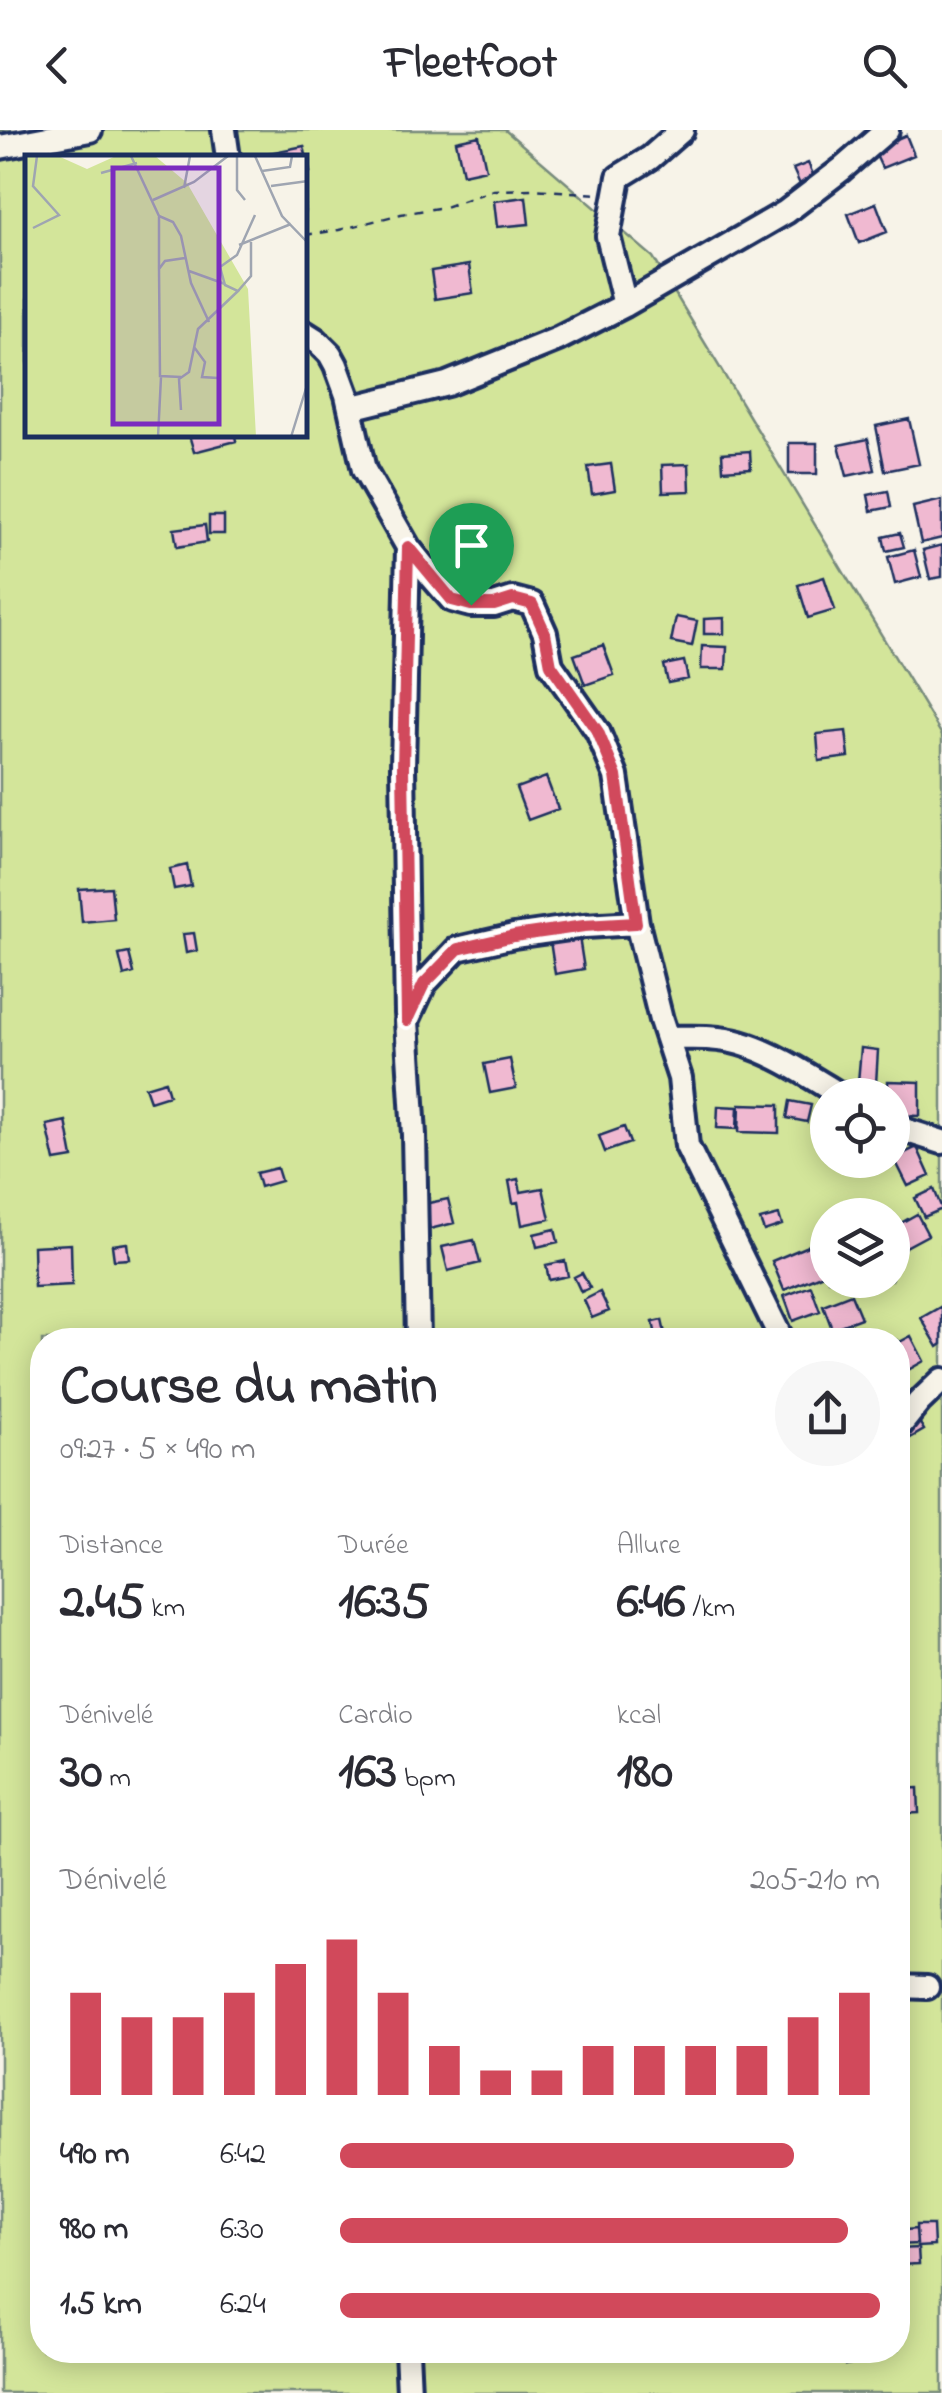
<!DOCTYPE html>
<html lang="fr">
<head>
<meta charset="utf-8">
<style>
  body { margin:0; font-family:"Indie Flower",sans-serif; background:#f7f7f7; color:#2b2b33; height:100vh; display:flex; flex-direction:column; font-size:38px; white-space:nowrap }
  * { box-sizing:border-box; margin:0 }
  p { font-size:32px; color:#7c7c81 }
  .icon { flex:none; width:55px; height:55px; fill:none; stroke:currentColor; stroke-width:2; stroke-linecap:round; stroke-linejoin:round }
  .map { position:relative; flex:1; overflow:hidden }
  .panel { position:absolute; left:30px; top:1198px; width:880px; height:1035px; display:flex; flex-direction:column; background:#fff; border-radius:40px; box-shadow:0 5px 25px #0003 }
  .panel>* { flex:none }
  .fabs { position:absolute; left:810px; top:948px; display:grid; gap:20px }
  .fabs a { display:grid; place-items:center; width:100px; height:100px; border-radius:50%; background:#fff; box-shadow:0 5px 25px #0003; font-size:50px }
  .pin { position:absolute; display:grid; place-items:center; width:85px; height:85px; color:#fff; margin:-102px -42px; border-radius:50% 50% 50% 0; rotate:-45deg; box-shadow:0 0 10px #0007 }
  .pin .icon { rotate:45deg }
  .round { display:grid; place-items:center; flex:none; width:105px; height:105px; border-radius:52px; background:#f7f7f7 }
  .overview { display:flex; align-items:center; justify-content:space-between; height:170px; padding:0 30px }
  h1 { font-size:55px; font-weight:800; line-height:75px }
  .figures { display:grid; grid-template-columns:repeat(3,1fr); gap:15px; height:170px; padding:10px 30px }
  .figures div { display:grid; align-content:center }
  .figures b { font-size:50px; font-weight:800 }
  .figures small { font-size:28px; font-weight:400 }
  .figures p { font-size:28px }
  .chart { height:280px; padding:20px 30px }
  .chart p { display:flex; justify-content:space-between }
  .chart svg { width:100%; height:180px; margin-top:10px; stroke:#d1495b; stroke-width:6 }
  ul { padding:0 30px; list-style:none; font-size:32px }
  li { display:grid; grid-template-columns:160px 120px 1fr; align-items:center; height:75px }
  li i { height:25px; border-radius:12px; background:#d1495b }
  header { display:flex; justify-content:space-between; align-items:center; height:130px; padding:0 30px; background:#fff; font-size:45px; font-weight:800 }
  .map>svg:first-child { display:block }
  .green { fill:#d3e59a; stroke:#778a7c; stroke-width:2.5; fill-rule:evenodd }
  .building { fill:#f0b9d1; stroke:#1b2f5e; stroke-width:2.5 }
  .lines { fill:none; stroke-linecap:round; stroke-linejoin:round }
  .minor-casing { stroke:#1b2f5e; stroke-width:30 }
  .path { stroke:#1b2f5e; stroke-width:2.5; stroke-dasharray:8 8; stroke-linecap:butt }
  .minor { stroke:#f7f3e8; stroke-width:22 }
  .route-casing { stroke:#fff; stroke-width:20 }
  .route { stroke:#d1495b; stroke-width:12 }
  .inset-road { fill:none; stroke:#9fa5b1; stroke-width:2.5 }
  .view { fill:#7b2cbf; fill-opacity:0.15; stroke:#7b2cbf; stroke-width:5 }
  .inset-edge { fill:none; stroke:#1b2f5e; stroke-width:5 }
</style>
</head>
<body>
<header><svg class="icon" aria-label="back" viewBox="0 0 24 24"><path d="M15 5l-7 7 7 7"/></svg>Fleetfoot<svg class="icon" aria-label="search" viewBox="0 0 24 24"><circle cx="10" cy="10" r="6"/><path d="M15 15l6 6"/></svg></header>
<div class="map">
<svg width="942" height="2263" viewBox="0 0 942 2263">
  <rect width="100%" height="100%" fill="#f7f3e8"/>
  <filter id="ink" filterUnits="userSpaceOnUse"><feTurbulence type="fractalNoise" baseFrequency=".01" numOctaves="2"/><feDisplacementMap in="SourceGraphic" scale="20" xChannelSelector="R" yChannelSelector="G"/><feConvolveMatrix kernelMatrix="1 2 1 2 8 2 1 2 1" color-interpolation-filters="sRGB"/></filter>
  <g filter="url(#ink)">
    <path class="green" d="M0,0h505l148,127 289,478v1658h-942zM28,28h277v277h-277zM828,965h64v65h-64zM828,1085h64v65h-64zM42,1210h856v1010h-856z"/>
    <path class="building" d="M906,5l8,20 -32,13 -9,-19z
      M479,6l7,33 -23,5 -7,-33z
      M304,16l6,26 -5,1v-15h-35l-1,-5z
      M808,33l9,20 -15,6 -9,-20z
      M526,67l3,27 -32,3 -3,-26z
      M876,73l11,29 -28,11 -11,-29z
      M469,135l4,28 -38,6 -4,-28z
      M909,289l10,45 -34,7 -9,-45z
      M189,305h46l1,6 -42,11z
      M868,309l7,31 -28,6 -8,-31z
      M789,313h28v31h-28z
      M750,321l1,17 -28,2 -1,-17z
      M611,334l4,26 -23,4 -4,-27z
      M689,334l1,27 -27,1 -1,-27z
      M888,361l3,16 -20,4 -3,-16z
      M942,370v38l-21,5 -8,-36z
      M209,386h15v18h-15z
      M205,395l2,17 -30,5 -3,-18z
      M900,403l4,14 -18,4 -3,-14z
      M942,415v32l-12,2 -7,-29z
      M914,420l7,27 -26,7 -7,-27z
      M824,447l11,33 -27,8 -10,-33z
      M676,487l21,4 -5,25 -21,-4z
      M724,488v16h-20v-15z
      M603,515l11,30 -29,10 -11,-30z
      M702,516l25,1 -1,22h-25z
      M684,531l4,18 -20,4 -4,-18z
      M846,601l3,26 -30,4 -2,-27z
      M546,647l12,32 -30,11 -12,-32z
      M187,735l4,21 -17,3 -4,-20z
      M111,757l3,32 -32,3 -3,-33z
      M194,803l3,18 -11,2 -3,-19z
      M579,807l5,32 -29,5 -5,-33z
      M129,823l5,20 -10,3 -5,-21z
      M861,918l17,2 -2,34 -18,-2z
      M510,929l6,29 -26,5 -6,-29z
      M165,951l4,14 -19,6 -5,-14z
      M888,951l32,1v34l-28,-1v-20h-4z
      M790,971l21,4 -4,17 -20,-4z
      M740,974l39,1v28l-40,-1z
      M718,976l20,1 -1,22 -20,-1z
      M66,991l7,37 -18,3 -8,-36z
      M624,997l6,16 -25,9 -6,-16z
      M917,1017l13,29 -22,10 -14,-28z
      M277,1038l4,13 -21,6 -4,-14z
      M518,1049l3,13 22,-4 7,31 -28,6 -4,-23 -5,1 -4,-22z
      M934,1059l8,20 -18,8 -9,-19z
      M448,1069l6,24 -24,6 -6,-25z
      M917,1084l11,21 -28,15 -8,-14v-8z
      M779,1085l3,10 -18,6 -4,-11z
      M555,1099l3,13 -21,5 -3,-13z
      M474,1110l6,23 -32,8 -6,-24z
      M127,1113l2,16 -15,1 -2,-15z
      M71,1114l1,41 -38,2 -1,-41z
      M810,1115l13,29 -39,16 -12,-29z
      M565,1131l3,15 -19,4 -3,-15z
      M582,1143l8,15 -9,4 -7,-15z
      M811,1156l9,25 -27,10 -9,-25z
      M600,1162l9,19 -17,7 -8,-18z
      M851,1164l10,24 -29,11 -9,-24z
      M942,1176v38l-4,3 -17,-29z
      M662,1190l4,18 -9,2 -4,-18z
      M911,1206l13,25 -16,9 -10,-21v-6z
      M914,1283l10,17 -24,14 -2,-4v-18z
      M918,1658l1,25 -21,1v-25z
      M916,2095h17l1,21 -17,1z
      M916,2099l1,15 -19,1v-12h7v-3z
      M918,2118l1,16 -21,1v-16z
      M842,2220h28l2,10 -27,5z"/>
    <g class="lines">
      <g class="minor-casing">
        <path id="minor" d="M224,0l4,28
          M0,17l90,-17
          M625,175l-17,-69 11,-59 31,-19 32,-28
          M305,203l11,7 14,14 6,11 11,30 17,75 44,77 24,30 20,23 19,5h23l19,-6 19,5 13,29 6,32 47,67 18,44 21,147 24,97 19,58 7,68 95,194
          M350,278l97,-24 111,-45 67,-34 161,-93 56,-43 45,-39
          M407,884l-4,-247 5,-220
          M667,908c24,0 49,-2 73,5 35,10 69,33 100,52
          M892,996l50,16
          M418,1210l-4,-205 -7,-114 17,-37 33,-35 57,-13 70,-10 53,-3
          M898,1298l21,-26 23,-22
          M898,1856l29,1
          M407,2220l2,43"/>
      </g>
      <path class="path" d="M305,105l34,-5 62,-16 44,-7 49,-17 40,-1 63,5"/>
      <use href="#minor" class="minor"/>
    </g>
  </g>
  <g class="lines" filter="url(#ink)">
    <g class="route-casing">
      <path id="route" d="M408,417l44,53 19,5h23l19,-6 19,5 13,29 6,32 47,67 18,44 20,147 -52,3 -70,10 -56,13 -34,35 -17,36 -4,-252z"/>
    </g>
    <use href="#route" class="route"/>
  </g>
  <g transform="translate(25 25)">
    <rect width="282" height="282" fill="#f7f3e8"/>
    <path d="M0,1h33l29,13 29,-13h39l32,27 61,106 8,148h-231z" fill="#d3e59a"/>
    <path class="inset-road" d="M106,1l28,60 14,6 8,14 10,47 18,39M212,1v34l8,10M230,1l27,60 26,27M237,16l28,-4 2,-11M76,18l36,-10M246,31l37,-5M159,33l6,-32M128,45l41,-18 34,-26M8,73l26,-13 -26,-29 4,-30M214,90l52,-21M134,114v-52M164,116l36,13M213,136l13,-15v-34M169,192l11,15 -3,15 16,1M156,222l-21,-1 -1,-107 6,-8 20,-3M156,255l-2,-31 10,-7 9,-43 40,-38 -13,-6 -5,-18 17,-12 18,-40M133,282l3,-60M266,282l17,-55"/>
    <path class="view" d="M88,13h106v256h-106z"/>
    <rect width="282" height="282" class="inset-edge"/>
  </g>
</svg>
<div class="fabs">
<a><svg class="icon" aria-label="locate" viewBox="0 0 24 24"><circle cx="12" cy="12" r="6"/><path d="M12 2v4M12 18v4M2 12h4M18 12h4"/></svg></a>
<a><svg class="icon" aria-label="layers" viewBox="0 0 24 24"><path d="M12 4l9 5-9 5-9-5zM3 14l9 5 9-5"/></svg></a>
</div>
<div class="pin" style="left:471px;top:475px;background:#1e9e55"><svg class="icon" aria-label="arrive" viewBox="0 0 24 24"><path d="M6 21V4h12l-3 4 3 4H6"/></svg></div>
<section class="panel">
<div class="overview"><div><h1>Course du matin</h1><p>09:27 · 5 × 490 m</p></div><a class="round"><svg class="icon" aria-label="share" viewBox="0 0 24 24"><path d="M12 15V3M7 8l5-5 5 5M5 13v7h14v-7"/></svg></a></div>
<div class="figures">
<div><p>Distance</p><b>2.45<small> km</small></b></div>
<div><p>Durée</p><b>16:35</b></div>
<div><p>Allure</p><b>6:46<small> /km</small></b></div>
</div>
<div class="figures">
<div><p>Dénivelé</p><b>30<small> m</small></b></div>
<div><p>Cardio</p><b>163<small> bpm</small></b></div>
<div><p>kcal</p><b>180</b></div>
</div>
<div class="chart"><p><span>Dénivelé</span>205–210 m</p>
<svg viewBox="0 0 160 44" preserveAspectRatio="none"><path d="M5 44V19M15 44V25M25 44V25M35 44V19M45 44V12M55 44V6M65 44V19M75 44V32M85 44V38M95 44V38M105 44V32M115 44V32M125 44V32M135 44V32M145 44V25M155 44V19"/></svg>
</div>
<ul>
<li><b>490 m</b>6:42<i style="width:84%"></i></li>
<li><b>980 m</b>6:30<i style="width:94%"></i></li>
<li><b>1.5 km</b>6:24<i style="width:100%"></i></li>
</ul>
</section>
</div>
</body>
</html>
